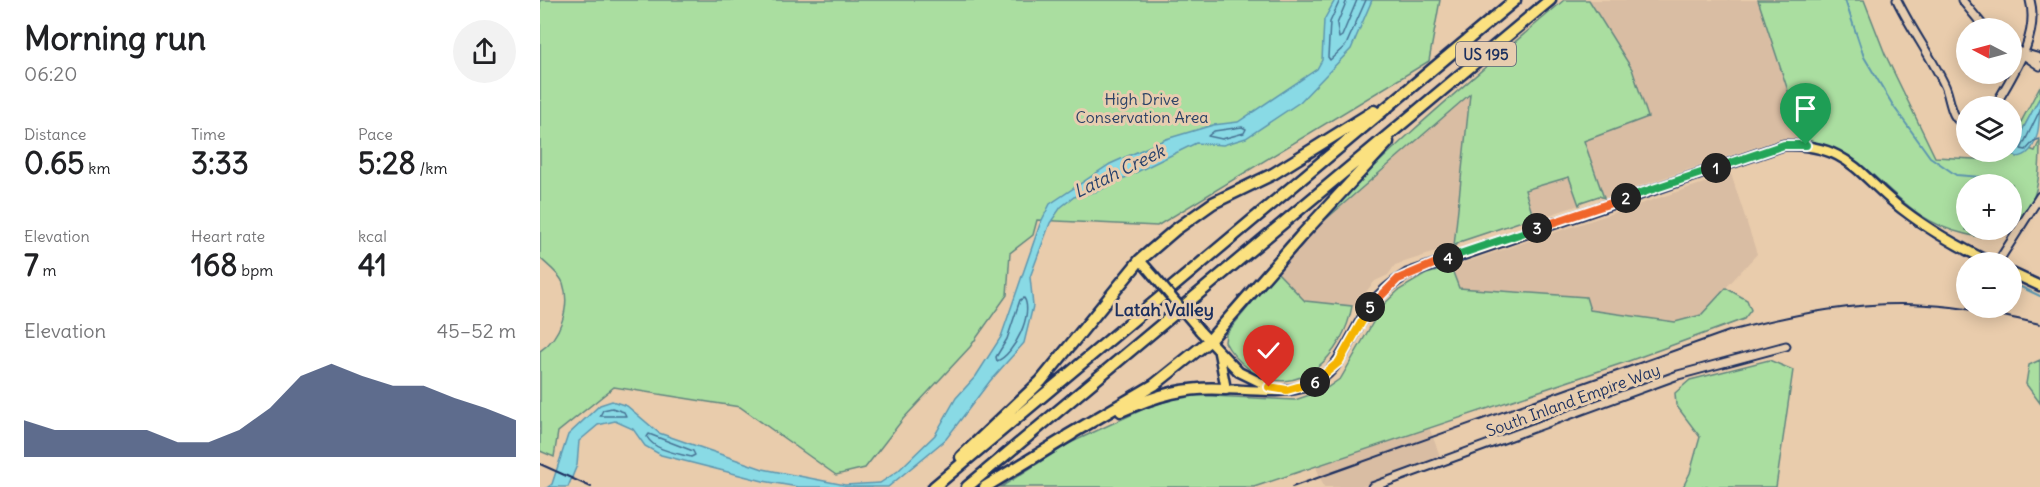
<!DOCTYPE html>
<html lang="en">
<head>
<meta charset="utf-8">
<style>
  body { margin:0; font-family:Delius,sans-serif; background:#f2f2f2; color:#202124; height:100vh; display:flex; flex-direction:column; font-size:22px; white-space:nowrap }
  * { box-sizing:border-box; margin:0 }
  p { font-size:20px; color:#757577 }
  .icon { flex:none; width:33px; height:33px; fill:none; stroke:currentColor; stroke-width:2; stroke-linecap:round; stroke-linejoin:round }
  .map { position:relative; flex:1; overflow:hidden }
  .side { display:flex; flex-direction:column; background:#fff; width:540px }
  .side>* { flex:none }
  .needle { width:39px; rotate:276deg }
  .controls { position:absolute; left:1416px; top:18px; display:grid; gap:12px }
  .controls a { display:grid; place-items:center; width:66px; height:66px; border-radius:50%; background:#fff; box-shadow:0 3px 15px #0003; font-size:30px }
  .pin { position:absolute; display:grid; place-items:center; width:51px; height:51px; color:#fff; margin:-62px -26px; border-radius:50% 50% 50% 0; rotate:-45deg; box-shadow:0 0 6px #0007 }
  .pin .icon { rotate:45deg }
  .km { position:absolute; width:30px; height:30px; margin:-15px; border-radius:50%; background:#222; color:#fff; font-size:16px; line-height:30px; text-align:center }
  .round { display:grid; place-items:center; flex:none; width:63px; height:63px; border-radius:32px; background:#f2f2f2 }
  .summary { display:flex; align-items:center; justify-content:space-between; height:102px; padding:0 24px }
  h1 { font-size:33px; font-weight:800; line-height:45px }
  .figures { display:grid; grid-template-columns:repeat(3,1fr); gap:9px; height:102px; padding:6px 24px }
  .figures div { display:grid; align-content:center }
  .figures b { font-size:30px; font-weight:800 }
  .figures small { font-size:16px; font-weight:400 }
  .figures p { font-size:16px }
  .chart { height:168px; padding:12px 24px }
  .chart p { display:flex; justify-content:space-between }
  .chart svg { width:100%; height:108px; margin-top:6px; fill:#1b2f5e; opacity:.7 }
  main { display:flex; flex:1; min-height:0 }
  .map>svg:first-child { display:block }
  .built { fill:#d9bda3 }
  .green { fill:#aadea0; stroke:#62867f; stroke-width:1.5 }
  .water { fill:#89dae5; stroke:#5d96af; stroke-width:1.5 }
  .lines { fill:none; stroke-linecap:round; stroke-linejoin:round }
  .shore { stroke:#477394; stroke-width:1.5 }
  .stream { stroke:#5d96af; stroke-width:2 }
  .minor-casing { stroke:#1b2f5e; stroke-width:11 }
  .major-casing { stroke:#1b2f5e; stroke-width:13 }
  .highway-casing { stroke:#1b2f5e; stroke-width:15 }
  .minor { stroke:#e7cdaf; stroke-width:7 }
  .major { stroke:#fbe180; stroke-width:8 }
  .highway { stroke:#fbe180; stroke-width:10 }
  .rail { stroke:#1b2f5e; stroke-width:2 }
  .major-bridge-casing { stroke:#1b2f5e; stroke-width:13; stroke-linecap:butt }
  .major-bridge { stroke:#fbe180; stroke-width:8 }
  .split-1-casing { stroke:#fff; stroke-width:12 }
  .split-2-casing { stroke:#fff; stroke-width:12 }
  .split-3-casing { stroke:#fff; stroke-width:12 }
  .split-4-casing { stroke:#fff; stroke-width:12 }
  .split-5-casing { stroke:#fff; stroke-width:12 }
  .split-6-casing { stroke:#fff; stroke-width:12 }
  .split-7-casing { stroke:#fff; stroke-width:12 }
  .split-1 { stroke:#22a559; stroke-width:8 }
  .split-2 { stroke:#22a559; stroke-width:8 }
  .split-3 { stroke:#f0652b; stroke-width:8 }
  .split-4 { stroke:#22a559; stroke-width:8 }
  .split-5 { stroke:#f0652b; stroke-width:8 }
  .split-6 { stroke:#f5b400; stroke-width:8 }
  .split-7 { stroke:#f5b400; stroke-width:8 }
  .labels { text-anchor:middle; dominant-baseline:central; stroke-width:6; stroke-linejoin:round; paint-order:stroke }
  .shield { fill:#e7cdaf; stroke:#585e76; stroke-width:1.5 }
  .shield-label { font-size:15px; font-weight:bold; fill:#1b2f5e }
  .park-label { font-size:16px; fill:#294065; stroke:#e7cdaf }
  .street-label { font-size:16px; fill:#1b2f5e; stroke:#e7cdaf }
  .water-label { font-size:18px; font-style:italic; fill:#26406c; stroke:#e7cdaf }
  .neighbourhood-label { font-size:18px; font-weight:bold; fill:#1b2f5e; stroke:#e7cdaf }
</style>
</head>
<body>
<main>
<section class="side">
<div class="summary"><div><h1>Morning run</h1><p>06:20</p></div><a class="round"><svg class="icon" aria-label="share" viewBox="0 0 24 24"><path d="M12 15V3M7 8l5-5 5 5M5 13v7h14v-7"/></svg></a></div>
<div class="figures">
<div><p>Distance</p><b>0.65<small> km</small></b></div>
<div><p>Time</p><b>3:33</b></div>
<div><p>Pace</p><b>5:28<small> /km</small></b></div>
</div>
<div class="figures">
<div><p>Elevation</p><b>7<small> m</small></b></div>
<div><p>Heart rate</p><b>168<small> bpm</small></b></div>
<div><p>kcal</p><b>41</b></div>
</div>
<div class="chart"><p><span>Elevation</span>45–52 m</p>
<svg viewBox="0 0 160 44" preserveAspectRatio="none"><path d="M0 44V29L10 33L20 33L30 33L40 33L50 38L60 38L70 33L80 24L90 11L100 6L110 11L120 15L130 15L140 20L150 24L160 29V44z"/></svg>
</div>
</section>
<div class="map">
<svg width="1500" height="487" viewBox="0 0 1500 487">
  <rect width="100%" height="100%" fill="#e9ccac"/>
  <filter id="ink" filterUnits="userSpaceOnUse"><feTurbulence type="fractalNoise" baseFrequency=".0167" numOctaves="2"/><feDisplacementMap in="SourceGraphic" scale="12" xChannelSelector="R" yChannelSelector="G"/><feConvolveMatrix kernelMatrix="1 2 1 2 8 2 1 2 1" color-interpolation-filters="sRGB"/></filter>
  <g filter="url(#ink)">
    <path class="built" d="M1049,0h169l46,139 -22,-1 -178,60 -20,-57 63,-25 -15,-47z
      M930,94l-16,152 -59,19 -7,10 -13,6 -21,25 -49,-5 -28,-29 33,-39z
      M1191,174l26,80 -56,61 -26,7 -85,-12 -4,-13 -128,-9 -7,-21z
      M1029,177l10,28 -45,15 -9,-29z
      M886,419l14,37 -78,31h-38l-10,-25z"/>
    <path class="green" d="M0,0h900l-11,61 -272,165 -120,-6 -4,15 -23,18 -3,42 -37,52 -67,72 -38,49 -29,7 -96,-68 -126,-20 -56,45 -4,25 -14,-6v-100c20,-13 31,-44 23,-68 -3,-9 -16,-18 -23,-25z
      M1024,0h25l43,69 16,48 -64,24 20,57 -5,-2 -18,6 -2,3 -10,-28 -44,13 9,30h-9l-63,21 -8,5 16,-152 -160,139c77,-86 167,-158 254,-233z
      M1218,0h106l21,54 50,103 59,3 7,-8h11v-13l28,-53v11l-25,47 20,7 5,-11c0,35 0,64 -28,87v-43h-46v46h43c-13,9 -29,8 -44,4 -56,-13 -74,-50 -118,-79 -13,-9 -29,-9 -43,-16z
      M911,267l8,21 127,9 4,13 85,12 26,-7 25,-27 21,12 4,10 -7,9 -118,43 -372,125h-253l67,-43 80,-37 25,-8 19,-4 103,5 29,-10 17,-12 42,-73 16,-15 27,-16z
      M737,272l28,29 47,5c-8,48 -54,97 -102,64 -9,-7 -20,-18 -25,-28l1,-8z
      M1229,360l24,10 -17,117h-93l7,-14 10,-36 -24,-32 -1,-12 15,-13z
      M1500,360v43l-14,-19 3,-19z"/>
    <path class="water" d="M795,0h37l-21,49 -51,53 -54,36 -23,7 -27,-2 -98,48 -24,6 -13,10 -11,16 -20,54 3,29 -9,37 -34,38 -44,58 -58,48h-90l-35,-6 -102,-26 -16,-9 -12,-17 -18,-8 -17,4 -19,16 -2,24 -9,22h-20l4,-3 16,-49 32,-30 12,-4 15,5 32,27 104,36 82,16 35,-2 18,-12 37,-36 21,-37 20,-22 25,-39 39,-113 10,-20 60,-40 56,-25 47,-14 25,-3 79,-53 5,-9 2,-40z
      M1500,97c0,23 0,58 -23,60l-4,-3 2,-10z"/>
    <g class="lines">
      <path class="shore" d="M800,0l-10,22 -2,35 2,3 16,-15 20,-45
        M807,0l-10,24 2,14 3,-2 15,-36
        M1500,110l-19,39 5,1 8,-9 6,-2
        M702,127l4,2 -2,4 -22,6 -14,-3 6,-5z
        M484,298c10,15 -10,57 -27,63l-1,-4 11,-18 13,-39z
        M72,408l12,4 2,4h-26l3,-6z
        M109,434l44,17 2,4 -4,2c-14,-4 -36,-6 -44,-20z"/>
      <path class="stream" d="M1305,0l19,57 30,50 36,50 26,18 25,2 1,7
        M1452,230l1,6
        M1481,287l19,9"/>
      <g class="minor-casing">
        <path id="minor" d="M1357,0c14,29 34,56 48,86 6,13 5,35 21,38
          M1422,0l23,28
          M1472,47l28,19
          M1486,54l14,4
          M1455,106c17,-31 45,-69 35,-106
          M1458,262l42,-66
          M832,487l306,-112 108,-29"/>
      </g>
      <g class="major-casing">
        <path id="major" d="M600,260l13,15
          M1472,273l28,13
          M660,331l39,41 35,17
          M679,353l7,36c23,1 46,4 69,0 47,-8 52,-53 77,-85 9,-12 22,-22 35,-30l377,-129c66,0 72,28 118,64 27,21 57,38 88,53"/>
      </g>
      <g class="highway-casing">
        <path id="highway" d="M581,411c36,-16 66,-25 105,-22
          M527,436l87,-51 55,-44 91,-104 88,-95
          M421,457l80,-76 99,-121 35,-30 38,-27 60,-29 101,-63
          M394,487l581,-487
          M427,487l583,-487
          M445,487l87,-53"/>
      </g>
      <use href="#minor" class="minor"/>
      <use href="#major" class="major"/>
      <use href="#highway" class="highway"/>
      <path class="rail" d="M0,464l51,23
        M752,487l437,-156c66,-17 131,-31 199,-26 38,2 75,11 112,19"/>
      <g class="major-bridge-casing">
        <path id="major-bridge" d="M613,275l47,56"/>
      </g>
      <use href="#major-bridge" class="major-bridge"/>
    </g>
  </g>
  <g class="lines" filter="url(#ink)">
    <g class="split-1-casing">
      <path id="split-1" d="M1176,168l68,-23h22"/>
    </g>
    <g class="split-2-casing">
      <path id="split-2" d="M1086,198l90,-30"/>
    </g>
    <g class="split-3-casing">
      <path id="split-3" d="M997,228l89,-30"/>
    </g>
    <g class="split-4-casing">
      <path id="split-4" d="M908,258l89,-30"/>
    </g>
    <g class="split-5-casing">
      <path id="split-5" d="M830,307l28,-28 50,-21"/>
    </g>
    <g class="split-6-casing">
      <path id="split-6" d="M775,382l24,-20 31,-55"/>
    </g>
    <g class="split-7-casing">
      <path id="split-7" d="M729,387l18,3 28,-8"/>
    </g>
    <use href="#split-1" class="split-1"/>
    <use href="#split-2" class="split-2"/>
    <use href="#split-3" class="split-3"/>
    <use href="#split-4" class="split-4"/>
    <use href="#split-5" class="split-5"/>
    <use href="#split-6" class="split-6"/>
    <use href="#split-7" class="split-7"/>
  </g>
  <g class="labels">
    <rect class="shield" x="916" y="42" width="60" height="24" rx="4.5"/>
    <g class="shield-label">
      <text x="946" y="54">US 195</text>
    </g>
    <g class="park-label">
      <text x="602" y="99">High Drive<tspan x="602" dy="18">Conservation Area</tspan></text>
    </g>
    <g class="street-label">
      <text transform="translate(1033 400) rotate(-20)">South Inland Empire Way</text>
    </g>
    <g class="water-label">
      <text transform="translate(579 171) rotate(-26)">Latah Creek</text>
    </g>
    <g class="neighbourhood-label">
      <text x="624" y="309">Latah Valley</text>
    </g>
  </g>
</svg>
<div class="controls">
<a><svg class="needle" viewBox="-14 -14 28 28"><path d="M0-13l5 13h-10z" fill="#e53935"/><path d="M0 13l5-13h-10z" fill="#757577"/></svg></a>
<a><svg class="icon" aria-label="layers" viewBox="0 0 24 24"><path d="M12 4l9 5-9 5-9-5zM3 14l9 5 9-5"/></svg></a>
<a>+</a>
<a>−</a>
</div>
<div class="pin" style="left:1266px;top:145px;background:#1e9e55"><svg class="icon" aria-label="arrive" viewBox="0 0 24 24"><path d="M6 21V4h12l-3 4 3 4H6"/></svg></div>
<div class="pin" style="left:729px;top:387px;background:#d93025"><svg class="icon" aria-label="check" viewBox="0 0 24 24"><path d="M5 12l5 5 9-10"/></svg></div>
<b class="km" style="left:1176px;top:168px">1</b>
<b class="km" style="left:1086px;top:198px">2</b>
<b class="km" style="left:997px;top:228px">3</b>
<b class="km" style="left:908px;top:258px">4</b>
<b class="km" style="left:830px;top:307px">5</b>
<b class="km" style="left:775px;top:382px">6</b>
</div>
</main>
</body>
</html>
